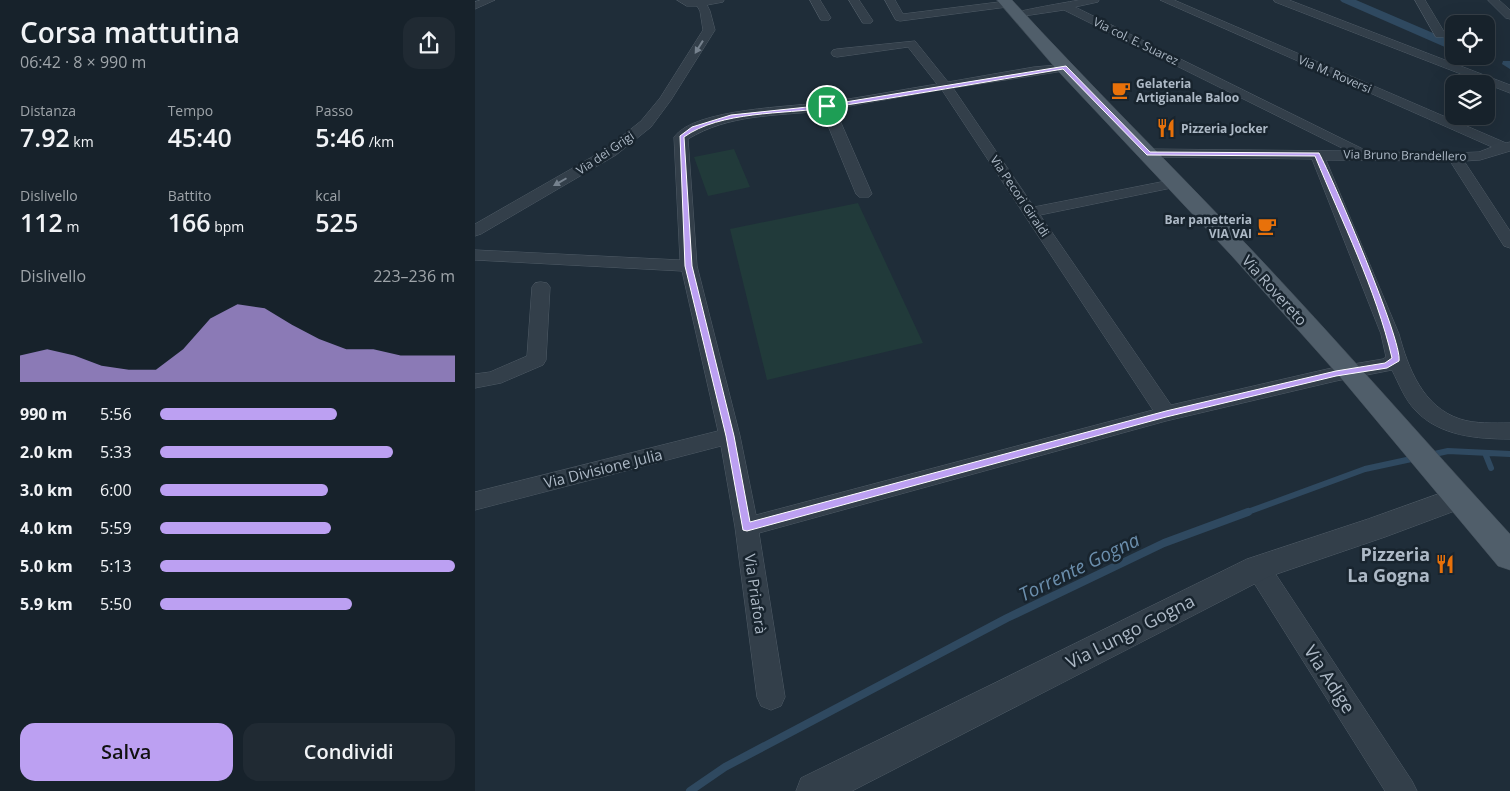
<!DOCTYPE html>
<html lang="it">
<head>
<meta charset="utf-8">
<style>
  body { margin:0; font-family:"Open Sans",sans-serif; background:#202a33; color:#f1f3f6; height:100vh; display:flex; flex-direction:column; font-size:19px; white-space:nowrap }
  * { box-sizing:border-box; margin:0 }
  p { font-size:16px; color:#9ea4a9 }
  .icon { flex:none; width:28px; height:28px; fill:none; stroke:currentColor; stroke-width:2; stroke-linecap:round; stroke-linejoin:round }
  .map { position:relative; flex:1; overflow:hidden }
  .drawer { display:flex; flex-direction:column; background:#17222b; width:475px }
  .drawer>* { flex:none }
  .fabs { position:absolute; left:970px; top:15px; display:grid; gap:10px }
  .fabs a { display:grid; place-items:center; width:50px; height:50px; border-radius:10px; background:#17222b; box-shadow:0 5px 20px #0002,0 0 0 1px #363f47; font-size:25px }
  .pin { position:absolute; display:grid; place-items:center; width:42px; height:42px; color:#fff; margin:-21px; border:2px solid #fff; border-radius:50%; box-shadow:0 1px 5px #0007 }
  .round { display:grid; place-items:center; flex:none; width:52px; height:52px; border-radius:15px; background:#202a33 }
  .overview { display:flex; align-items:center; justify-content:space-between; height:85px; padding:0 20px }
  h1 { font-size:28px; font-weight:600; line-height:38px }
  .stats { display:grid; grid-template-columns:repeat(3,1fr); gap:8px; height:85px; padding:5px 20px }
  .stats div { display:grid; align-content:center }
  .stats b { font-size:25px; font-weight:600 }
  .stats small { font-size:14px; font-weight:400 }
  .stats p { font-size:14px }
  .chart { height:140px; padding:10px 20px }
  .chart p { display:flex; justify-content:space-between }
  .chart svg { width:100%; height:90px; margin-top:5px; fill:#bca0f2; opacity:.7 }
  .primary-button { display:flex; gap:10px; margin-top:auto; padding:10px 20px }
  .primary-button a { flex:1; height:58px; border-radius:15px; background:#bca0f2; color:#111; font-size:20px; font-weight:600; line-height:58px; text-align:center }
  .primary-button a+a { background:#202a33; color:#f1f3f6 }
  ul { padding:0 20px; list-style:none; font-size:16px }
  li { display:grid; grid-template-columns:80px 60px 1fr; align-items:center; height:38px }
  li i { height:12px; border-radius:6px; background:#bca0f2 }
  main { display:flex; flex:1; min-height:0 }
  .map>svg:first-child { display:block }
  .green { fill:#213a3a }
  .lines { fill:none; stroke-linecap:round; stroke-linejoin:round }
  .stream-far1 { stroke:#2f4960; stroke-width:6 }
  .stream { stroke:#2f4960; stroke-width:8 }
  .canal { fill:#2f4960; fill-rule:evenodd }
  .minor-casing { stroke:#505c67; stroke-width:1 }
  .tertiary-casing { stroke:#505c67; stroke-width:1 }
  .primary-casing { stroke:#3c4853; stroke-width:1 }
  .minor { fill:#333f4a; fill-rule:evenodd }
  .tertiary { fill:#333f4a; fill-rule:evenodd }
  .primary { fill:#505e6a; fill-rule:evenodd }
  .oneway { fill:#76828e }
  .route { fill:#bca0f2; stroke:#fff; fill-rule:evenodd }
  .labels { text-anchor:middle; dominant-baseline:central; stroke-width:5; stroke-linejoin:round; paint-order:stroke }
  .far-street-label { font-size:12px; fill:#adb9c6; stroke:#18242e }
  .far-poi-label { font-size:12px; font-weight:bold; fill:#adb9c6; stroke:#18242e; text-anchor:start }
  .street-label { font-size:15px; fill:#adb9c6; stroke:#18242e }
  .near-poi-label { font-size:18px; font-weight:bold; fill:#adb9c6; stroke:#18242e; text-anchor:end }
  .near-street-label { font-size:18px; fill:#adb9c6; stroke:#18242e }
  .near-water-label { font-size:19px; font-style:italic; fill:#6b8eac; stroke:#18242e }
</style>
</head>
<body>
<main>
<section class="drawer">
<div class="overview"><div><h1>Corsa mattutina</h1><p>06:42 · 8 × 990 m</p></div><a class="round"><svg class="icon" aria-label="share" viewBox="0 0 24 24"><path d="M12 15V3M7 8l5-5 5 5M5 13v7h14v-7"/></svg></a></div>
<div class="stats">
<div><p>Distanza</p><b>7.92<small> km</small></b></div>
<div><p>Tempo</p><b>45:40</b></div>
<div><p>Passo</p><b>5:46<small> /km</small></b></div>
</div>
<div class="stats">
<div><p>Dislivello</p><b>112<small> m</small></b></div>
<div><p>Battito</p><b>166<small> bpm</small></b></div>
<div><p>kcal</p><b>525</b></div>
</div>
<div class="chart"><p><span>Dislivello</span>223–236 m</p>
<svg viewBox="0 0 160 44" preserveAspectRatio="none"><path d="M0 44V31L10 28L20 31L30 36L40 38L50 38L60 28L70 13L80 6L90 8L100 16L110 23L120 28L130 28L140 31L150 31L160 31V44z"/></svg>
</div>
<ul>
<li><b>990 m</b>5:56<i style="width:60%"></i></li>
<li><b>2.0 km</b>5:33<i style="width:79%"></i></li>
<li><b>3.0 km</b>6:00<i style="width:57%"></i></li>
<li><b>4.0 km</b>5:59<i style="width:58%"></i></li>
<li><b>5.0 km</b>5:13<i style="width:100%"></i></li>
<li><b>5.9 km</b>5:50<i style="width:65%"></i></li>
</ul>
<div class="primary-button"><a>Salva</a><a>Condividi</a></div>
</section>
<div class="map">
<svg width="1035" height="791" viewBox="0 0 1035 791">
  <rect width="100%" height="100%" fill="#1f2d39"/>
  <path class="green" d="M259,149l16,38 -42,9 -14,-39z
    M383,203l65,140 -156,37 -37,-151z"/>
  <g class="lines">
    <path class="stream-far1" d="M1010,453l6,15
      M955,455l18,-4 62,3
      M770,513l120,-44 51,-11"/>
    <path class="stream" d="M215,791l35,-24 282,-149 157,-75 84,-31"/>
    <path class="canal" d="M865,0h16l98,42v9l-112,-49z
      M1028,61h7v8l-8,-5z"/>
    <g class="minor-casing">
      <path id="minor" d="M6,0h14l-20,9v-7z
        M202,0h47l-1,2 -16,3 3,6 5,19 -44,70 -20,27 -35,28 -135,79 -6,2v-12l131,-75 35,-28 19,-23 43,-68 -3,-19 -3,-5h-10z
        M335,0h10l11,18 -2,2h-8z
        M374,0h10l14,21 -2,2h-8z
        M410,0h10l8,14 104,-13 5,3 -5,3 -107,14 -4,-1z
        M604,0h20l-1,2 -23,5 294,145 85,1 25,-1 13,-5 -332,-147h14l332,143 4,-1v9l-30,9 -16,1 46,70v17l-6,-2 -54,-85 -124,-1 73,174c9,34 24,73 61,85 15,5 34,4 50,4v16c-33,0 -70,-3 -94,-28 -11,-11 -17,-27 -24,-41l-56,11 -170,40 -407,112 26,164 -4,9 -10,4 -10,-4 -4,-9 -22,-170 -14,-81 -246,64v-18l243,-61 -36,-160 -207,-11v-10l205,10 -6,-123c21,-29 119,-30 154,-35 36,-5 72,-12 109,-18l-29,-37 -71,10 -4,-1 -2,-3 2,-3 4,-1 78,-8 33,41 86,-15 34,-3 2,3 -2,3 -4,1 -111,17 81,119 142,-28 5,1 2,3 -2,3 -141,29 131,190 165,-38 47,-8 3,-2 -5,-23 -69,-175 -163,-2 -5,-1 -2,-3 2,-3 5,-1 199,2 -284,-141 -47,7 -5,-3c3,-3 57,-12 67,-14zM467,90l211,320 -397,105 -16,-79 -43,-170 -9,-127c41,-25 88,-23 134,-28l34,83 3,3h10l3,-3 -37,-85z
        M799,0h15l221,85v8l-235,-91z
        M940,0h10l21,35 -2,2h-8z
        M1013,0h11l11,10v9l-4,-1z
        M66,282l6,1 3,4 -4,73 -3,5 -42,18 -26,5v-14l15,-2 37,-16 5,-69 3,-4z
        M783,558l9,3 145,220 5,10h-32l-136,-216 -3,-7 3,-7z"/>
    </g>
    <g class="tertiary-casing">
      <path id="tertiary" d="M983,487l10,3 4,8 -4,8 -83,31 -117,40 -416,214h-56l5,-13 446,-219 121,-40z"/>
    </g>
    <g class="primary-casing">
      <path id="primary" d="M522,0h15c77,84 157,163 236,246 89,94 174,192 262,288v36l-12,-4 -157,-188 -110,-123 -173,-184z"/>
    </g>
    <use href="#minor" class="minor"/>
    <use href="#tertiary" class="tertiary"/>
    <use href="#primary" class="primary"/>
  </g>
  <defs><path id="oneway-solid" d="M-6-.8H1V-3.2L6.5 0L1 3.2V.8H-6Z" transform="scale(1.25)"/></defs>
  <g class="oneway">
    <use href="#oneway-solid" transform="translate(224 47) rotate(122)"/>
    <use href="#oneway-solid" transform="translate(85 182) rotate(150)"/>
  </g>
  <path class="route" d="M591,66l84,86 169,1c14,26 84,189 80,208l-12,7 -51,8 -170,41 -419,114 -4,-1 -17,-94 -41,-170 -5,-130 12,-9 39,-12 96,-10zM588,69l84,86 168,1c27,66 61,133 77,202l-7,5 -49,8 -170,40 -416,111 -16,-86 -42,-170 -8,-129c36,-26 100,-23 143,-29 79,-12 158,-26 236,-39z"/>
  <defs>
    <g id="cafe-bare" transform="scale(1.5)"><path d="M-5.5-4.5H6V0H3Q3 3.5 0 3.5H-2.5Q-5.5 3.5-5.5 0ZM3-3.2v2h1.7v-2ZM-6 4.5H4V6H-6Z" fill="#e8710a" stroke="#18242e" stroke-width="2.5" paint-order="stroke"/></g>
    <g id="restaurant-bare" transform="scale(1.5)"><path d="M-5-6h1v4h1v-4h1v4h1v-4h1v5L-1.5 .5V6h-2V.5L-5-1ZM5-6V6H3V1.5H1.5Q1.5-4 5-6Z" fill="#e8710a" stroke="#18242e" stroke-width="2.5" paint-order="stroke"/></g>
  </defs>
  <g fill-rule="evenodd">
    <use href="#cafe-bare" x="646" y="90"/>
    <use href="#restaurant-bare" x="691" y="128"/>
    <use href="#cafe-bare" x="792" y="226"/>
    <use href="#restaurant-bare" x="970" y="564"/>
  </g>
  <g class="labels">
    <g class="far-street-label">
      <text transform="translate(661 41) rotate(26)">Via col. E. Suarez</text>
      <text transform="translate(860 74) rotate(23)">Via M. Roversi</text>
      <text transform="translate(130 153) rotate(-34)">Via dei Grigi</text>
      <text transform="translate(930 155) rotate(1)">Via Bruno Brandellero</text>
      <text transform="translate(545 196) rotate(56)">Via Pecori Giraldi</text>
    </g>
    <g class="far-poi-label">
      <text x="661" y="83">Gelateria<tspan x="661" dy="14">Artigianale Baloo</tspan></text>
      <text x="706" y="128">Pizzeria Jocker</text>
      <text x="777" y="219" text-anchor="end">Bar panetteria<tspan x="777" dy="14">VIA VAI</tspan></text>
    </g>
    <g class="street-label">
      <text transform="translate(800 290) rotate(48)">Via Rovereto</text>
      <text transform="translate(128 468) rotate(-14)">Via Divisione Julia</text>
      <text transform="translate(281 594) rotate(82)">Via Priaforà</text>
    </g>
    <g class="near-poi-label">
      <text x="955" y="554">Pizzeria<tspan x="955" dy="21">La Gogna</tspan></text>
    </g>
    <g class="near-street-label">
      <text transform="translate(655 631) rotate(-27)">Via Lungo Gogna</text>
      <text transform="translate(855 679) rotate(57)">Via Adige</text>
    </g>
    <g class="near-water-label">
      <text transform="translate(604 567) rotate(-26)">Torrente Gogna</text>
    </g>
  </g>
</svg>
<div class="fabs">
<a><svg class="icon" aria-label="locate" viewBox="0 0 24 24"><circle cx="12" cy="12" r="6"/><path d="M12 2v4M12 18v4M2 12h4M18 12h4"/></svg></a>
<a><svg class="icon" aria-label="layers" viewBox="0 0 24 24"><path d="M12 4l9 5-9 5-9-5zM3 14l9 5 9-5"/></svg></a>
</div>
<div class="pin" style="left:352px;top:106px;background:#1e9e55"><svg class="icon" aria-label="arrive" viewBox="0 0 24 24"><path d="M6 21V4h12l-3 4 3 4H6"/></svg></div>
</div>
</main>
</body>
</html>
